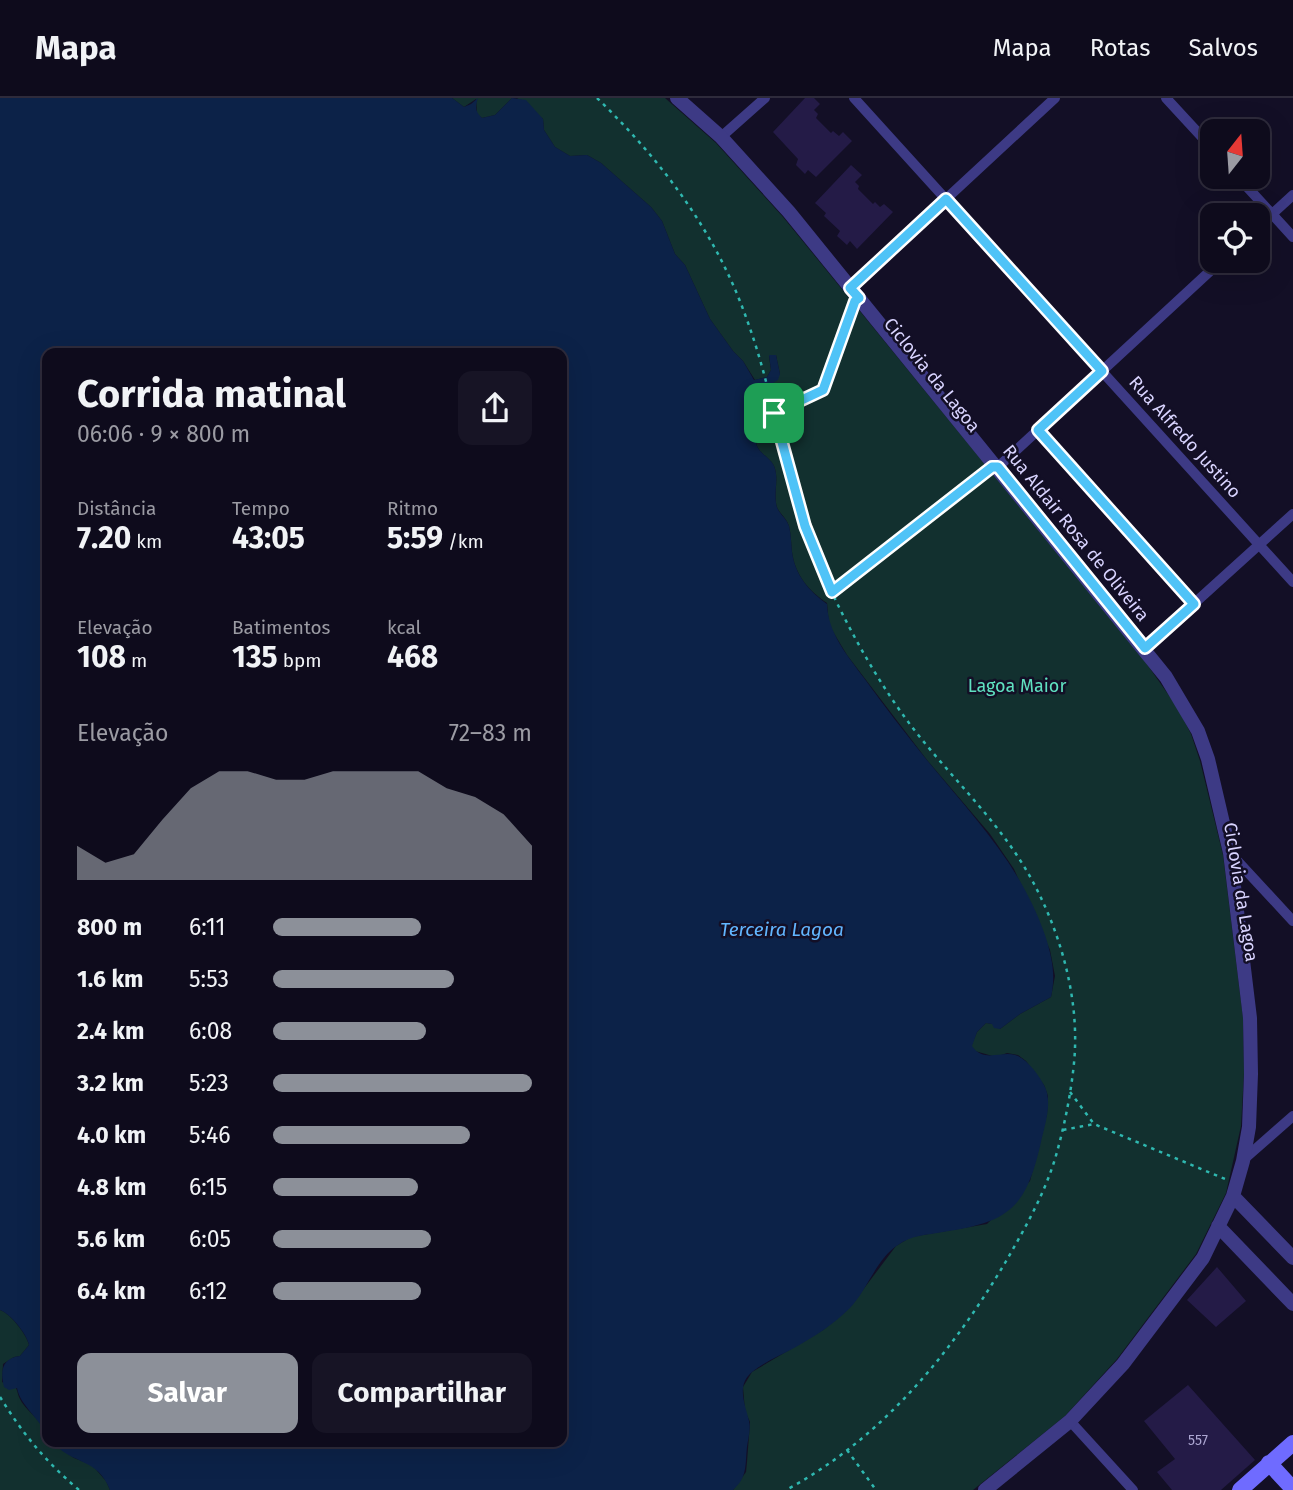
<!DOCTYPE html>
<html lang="pt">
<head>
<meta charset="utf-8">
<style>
  body { margin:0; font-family:"Fira Sans",sans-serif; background:#171425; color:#f1f3f6; height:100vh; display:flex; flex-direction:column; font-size:26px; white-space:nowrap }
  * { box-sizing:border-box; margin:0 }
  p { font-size:23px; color:#9b9ba3 }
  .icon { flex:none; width:38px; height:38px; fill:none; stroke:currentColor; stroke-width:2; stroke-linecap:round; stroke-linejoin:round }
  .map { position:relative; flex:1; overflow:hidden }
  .sheet { position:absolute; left:42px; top:250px; width:525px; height:1099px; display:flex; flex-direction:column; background:#0e0b1c; border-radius:14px; box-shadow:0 7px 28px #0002,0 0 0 2px #2e2b3b }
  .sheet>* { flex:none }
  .needle { width:46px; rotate:17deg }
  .buttons { position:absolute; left:1200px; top:21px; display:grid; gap:14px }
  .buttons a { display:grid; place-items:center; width:70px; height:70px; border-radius:14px; background:#0e0b1c; box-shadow:0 7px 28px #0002,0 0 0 2px #2e2b3b; font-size:35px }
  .pin { position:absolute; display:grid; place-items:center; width:60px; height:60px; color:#fff; margin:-30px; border-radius:14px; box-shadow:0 4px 10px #0006 }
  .round { display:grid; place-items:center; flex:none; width:74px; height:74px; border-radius:14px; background:#171425 }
  .overview { display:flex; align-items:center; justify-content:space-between; height:119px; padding:0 35px }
  h1 { font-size:38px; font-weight:700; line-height:52px }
  .metrics { display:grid; grid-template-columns:repeat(3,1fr); gap:10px; height:119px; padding:7px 35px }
  .metrics div { display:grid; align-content:center }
  .metrics b { font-size:30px; font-weight:700 }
  .metrics small { font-size:19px; font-weight:400 }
  .metrics p { font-size:19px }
  .chart { height:196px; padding:14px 35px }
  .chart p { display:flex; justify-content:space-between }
  .chart svg { width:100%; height:126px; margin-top:7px; fill:#8c9099; opacity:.7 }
  .button { display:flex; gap:14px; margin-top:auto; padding:14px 35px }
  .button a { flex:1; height:80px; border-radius:14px; background:#8c9099; color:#fff; font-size:28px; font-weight:700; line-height:80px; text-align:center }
  .button a+a { background:#171425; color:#f1f3f6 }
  ul { padding:0 35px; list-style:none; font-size:23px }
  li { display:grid; grid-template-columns:112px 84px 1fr; align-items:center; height:52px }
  li i { height:18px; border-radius:9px; background:#8c9099 }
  header { display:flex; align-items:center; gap:42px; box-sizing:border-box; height:98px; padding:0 35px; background:#0e0b1c; border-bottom:2px solid #2e2b3b }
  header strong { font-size:33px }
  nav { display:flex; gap:38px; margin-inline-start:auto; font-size:24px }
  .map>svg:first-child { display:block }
  .green { fill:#12302f }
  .water { fill:#0c2248 }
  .building { fill:#241b47 }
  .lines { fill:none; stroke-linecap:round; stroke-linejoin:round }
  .path { stroke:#2fb8b0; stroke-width:2.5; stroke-dasharray:3.5 5; stroke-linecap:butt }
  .minor { stroke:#3d3a85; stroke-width:10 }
  .tertiary { stroke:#3d3a85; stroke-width:14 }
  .secondary { stroke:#6f6bff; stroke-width:16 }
  .route-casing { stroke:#fff; stroke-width:14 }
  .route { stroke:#4fc3f7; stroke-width:9 }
  .labels { text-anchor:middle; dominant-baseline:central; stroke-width:5; stroke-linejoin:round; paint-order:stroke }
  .number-label { font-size:14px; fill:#aca6d1 }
  .street-label { font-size:18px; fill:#d9d4ff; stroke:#130f26 }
  .park-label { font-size:18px; fill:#5fe0c0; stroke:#130f26 }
  .water-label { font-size:19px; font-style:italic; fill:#62b6ff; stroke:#130f26 }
</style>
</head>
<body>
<header>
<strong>Mapa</strong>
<nav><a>Mapa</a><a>Rotas</a><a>Salvos</a></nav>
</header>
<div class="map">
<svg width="1293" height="1392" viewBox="0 0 1293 1392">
  <rect width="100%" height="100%" fill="#130f26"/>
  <path class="green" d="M452,0h60l-17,17 -13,3 -5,-4 -1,-15 -12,8z
    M517,0h148l51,45 67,74 356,436 38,54 14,27 9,27 23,94 20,163 1,55 -3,53 -15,67 -30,61 -79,105 -52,57 -92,74h-240l13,-18 1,-10 3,-40 -5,-11 -2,-24 9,-15 71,-42 27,-23 46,-61 15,-9 76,-13 43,-43 17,-67 1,-18 -4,-11 -18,-24 -8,-6 -11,-2 -11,4 -21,-6 -4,-5 6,-14 9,-9 7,1 7,5 20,-15 31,-17 4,-21 -5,-26 -36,-81 -24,-35 -63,-74 -80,-105 -18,-30 -2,-22c-18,-12 -32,-28 -35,-51 -1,-9 -1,-18 -3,-26 -3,-10 -12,-13 -13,-23 -2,-13 3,-25 -2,-37 -4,-9 -14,-12 -17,-20 -2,-4 -2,-48 -1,-54 8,-8 14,-5 24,-18l-4,-19 -7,1 2,14 -4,7 -12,3 -12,-19 -10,-10 -23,-32 -25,-54 -10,-11 -13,-33 -11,-14 -50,-44 -14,-8 -17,1 -15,-9 -11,-17 -1,-11z
    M0,1212c10,3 27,25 29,35l-9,11 -6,1 -11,7 -1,18 14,6c2,4 2,8 4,11 8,16 27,22 27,43h5l22,16 18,7 14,16 4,9h-110z"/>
  <path class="water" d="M0,0h452l12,9 7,-3 7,-6c-3,9 -3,14 4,20l13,-3 17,-17 14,2 17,19 1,11 11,17 15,9 17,-1 14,8 50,44 11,14 13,33 10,11 25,54 23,32 10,10 11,19 13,-3 4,-7 -2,-15h7l4,19 -2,6 -22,13c-1,5 -1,49 1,53 3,8 13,11 17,20 5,12 0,24 2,37 1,10 10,14 13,23 2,8 2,17 3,26 3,23 17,39 35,52 1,29 20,51 37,74 20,28 41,55 62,81 46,56 95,106 119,176 7,22 11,40 6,62l-31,17 -20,15 -6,-1 -2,-4 -6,-1 -9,9 -5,14c11,17 29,5 43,9 11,3 23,19 29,30 9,17 1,39 -3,57 -15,66 -31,80 -98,90 -16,3 -32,3 -45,13 -22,14 -30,44 -48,63 -16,16 -36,29 -56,40 -13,7 -30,14 -42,24 -16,13 -7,32 -3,49 2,8 -1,18 -2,26 -2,17 1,30 -14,43h-623c-12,-32 -37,-25 -58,-48h510v-1088h-515v1081c-8,-17 -27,-30 -30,-47l-8,2 -5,-3c-4,-16 -2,-29 16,-31l9,-11c-2,-11 -19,-32 -29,-35z"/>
  <path class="building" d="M805,0h9l6,6 -6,6 4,4 -2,4 15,15 2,-2 6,5 4,-4 9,9 -36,36 -8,-7 -3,4 -9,-9 2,-6 -25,-27z
    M851,67l11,10 -7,7 4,4 -1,3 15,15 2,-2 5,5 4,-3 9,8 -36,37 -7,-8 -3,4 -10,-9 3,-5 -16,-15 2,-3 -11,-10z
    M1217,1169l29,34 -30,26 -29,-27z
    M1188,1287l67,75 -34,30h-49l-15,-18 18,-13 -31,-38z"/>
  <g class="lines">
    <path class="path" d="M597,0c65,63 120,136 150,222 17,46 27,95 39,142 12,48 29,94 50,139 21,43 47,88 76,126 40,52 90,97 121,155 29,54 47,120 41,181 -3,30 -9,60 -17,89 -11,40 -32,76 -52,111 -55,92 -124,176 -219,227
      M774,315l49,-23 29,-81
      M832,494l152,-119
      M1070,994l24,32 131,55
      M1063,1032l31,-6
      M0,1299c23,37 45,64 79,93
      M847,1352l29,40"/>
    <path class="minor" d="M854,0l439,484
      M1166,0l47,51
      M721,39l44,-39
      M1238,79l55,60
      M1258,129l35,-32
      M850,190l205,-190
      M1038,332l155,174
      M998,369l223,-206
      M1145,550l148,-134
      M1230,755l63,68
      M1243,1062l50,-44
      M1070,1323l63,69"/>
    <path class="tertiary" d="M677,0l44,39 68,75 377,465 32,54 10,28 22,94 20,165 1,56 -2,53 -6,34 -10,35 -30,62 -80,106 -53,57 -85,69
      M1233,1098l60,62
      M1218,1128l75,78"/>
    <path class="secondary" d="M1269,1365l24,26
      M1240,1392l53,-47"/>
  </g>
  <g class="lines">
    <g class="route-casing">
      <path id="route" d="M946,101l156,172 -64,59 156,174 -49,44 -147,-181h-6l-160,125 -27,-66 -31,-113 49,-23 32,-89 4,-3 -9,-10z"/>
    </g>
    <use href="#route" class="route"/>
  </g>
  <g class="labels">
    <g class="number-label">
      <text x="1198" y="1342">557</text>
    </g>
    <g class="street-label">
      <text transform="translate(932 277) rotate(51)">Ciclovia da Lagoa</text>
      <text transform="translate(1185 339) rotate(48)">Rua Alfredo Justino</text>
      <text transform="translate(1076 435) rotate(51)">Rua Aldair Rosa de Oliveira</text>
      <text transform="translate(1241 794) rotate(81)">Ciclovia da Lagoa</text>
    </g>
    <g class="park-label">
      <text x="1017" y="588">Lagoa Maior</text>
    </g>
    <g class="water-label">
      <text x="782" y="831">Terceira Lagoa</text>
    </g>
  </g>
</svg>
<div class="buttons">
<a><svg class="needle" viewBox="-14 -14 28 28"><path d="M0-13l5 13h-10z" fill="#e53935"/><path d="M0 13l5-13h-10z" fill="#9b9ba3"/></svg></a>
<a><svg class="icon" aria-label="locate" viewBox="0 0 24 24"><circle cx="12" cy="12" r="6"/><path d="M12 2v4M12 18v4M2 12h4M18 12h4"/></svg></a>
</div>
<div class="pin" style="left:774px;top:315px;background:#1e9e55"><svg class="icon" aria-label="arrive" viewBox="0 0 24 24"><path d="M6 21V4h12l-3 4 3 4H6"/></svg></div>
<section class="sheet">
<div class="overview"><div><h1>Corrida matinal</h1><p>06:06 · 9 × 800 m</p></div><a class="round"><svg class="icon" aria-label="share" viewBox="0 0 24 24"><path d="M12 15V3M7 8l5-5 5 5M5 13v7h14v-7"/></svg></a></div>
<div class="metrics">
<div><p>Distância</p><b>7.20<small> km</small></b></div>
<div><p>Tempo</p><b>43:05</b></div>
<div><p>Ritmo</p><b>5:59<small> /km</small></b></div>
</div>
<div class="metrics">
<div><p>Elevação</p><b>108<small> m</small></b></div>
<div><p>Batimentos</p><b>135<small> bpm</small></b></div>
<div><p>kcal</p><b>468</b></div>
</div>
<div class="chart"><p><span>Elevação</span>72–83 m</p>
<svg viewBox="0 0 160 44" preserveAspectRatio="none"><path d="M0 44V32L10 38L20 35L30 23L40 12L50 6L60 6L70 9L80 9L90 6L100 6L110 6L120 6L130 12L140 15L150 21L160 32V44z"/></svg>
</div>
<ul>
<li><b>800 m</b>6:11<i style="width:57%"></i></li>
<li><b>1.6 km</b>5:53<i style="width:70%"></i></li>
<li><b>2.4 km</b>6:08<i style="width:59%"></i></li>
<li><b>3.2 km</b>5:23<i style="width:100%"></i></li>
<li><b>4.0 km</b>5:46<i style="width:76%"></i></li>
<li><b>4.8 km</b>6:15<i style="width:56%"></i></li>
<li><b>5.6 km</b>6:05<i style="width:61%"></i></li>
<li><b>6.4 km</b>6:12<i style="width:57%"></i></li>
</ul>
<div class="button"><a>Salvar</a><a>Compartilhar</a></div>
</section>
</div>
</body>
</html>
